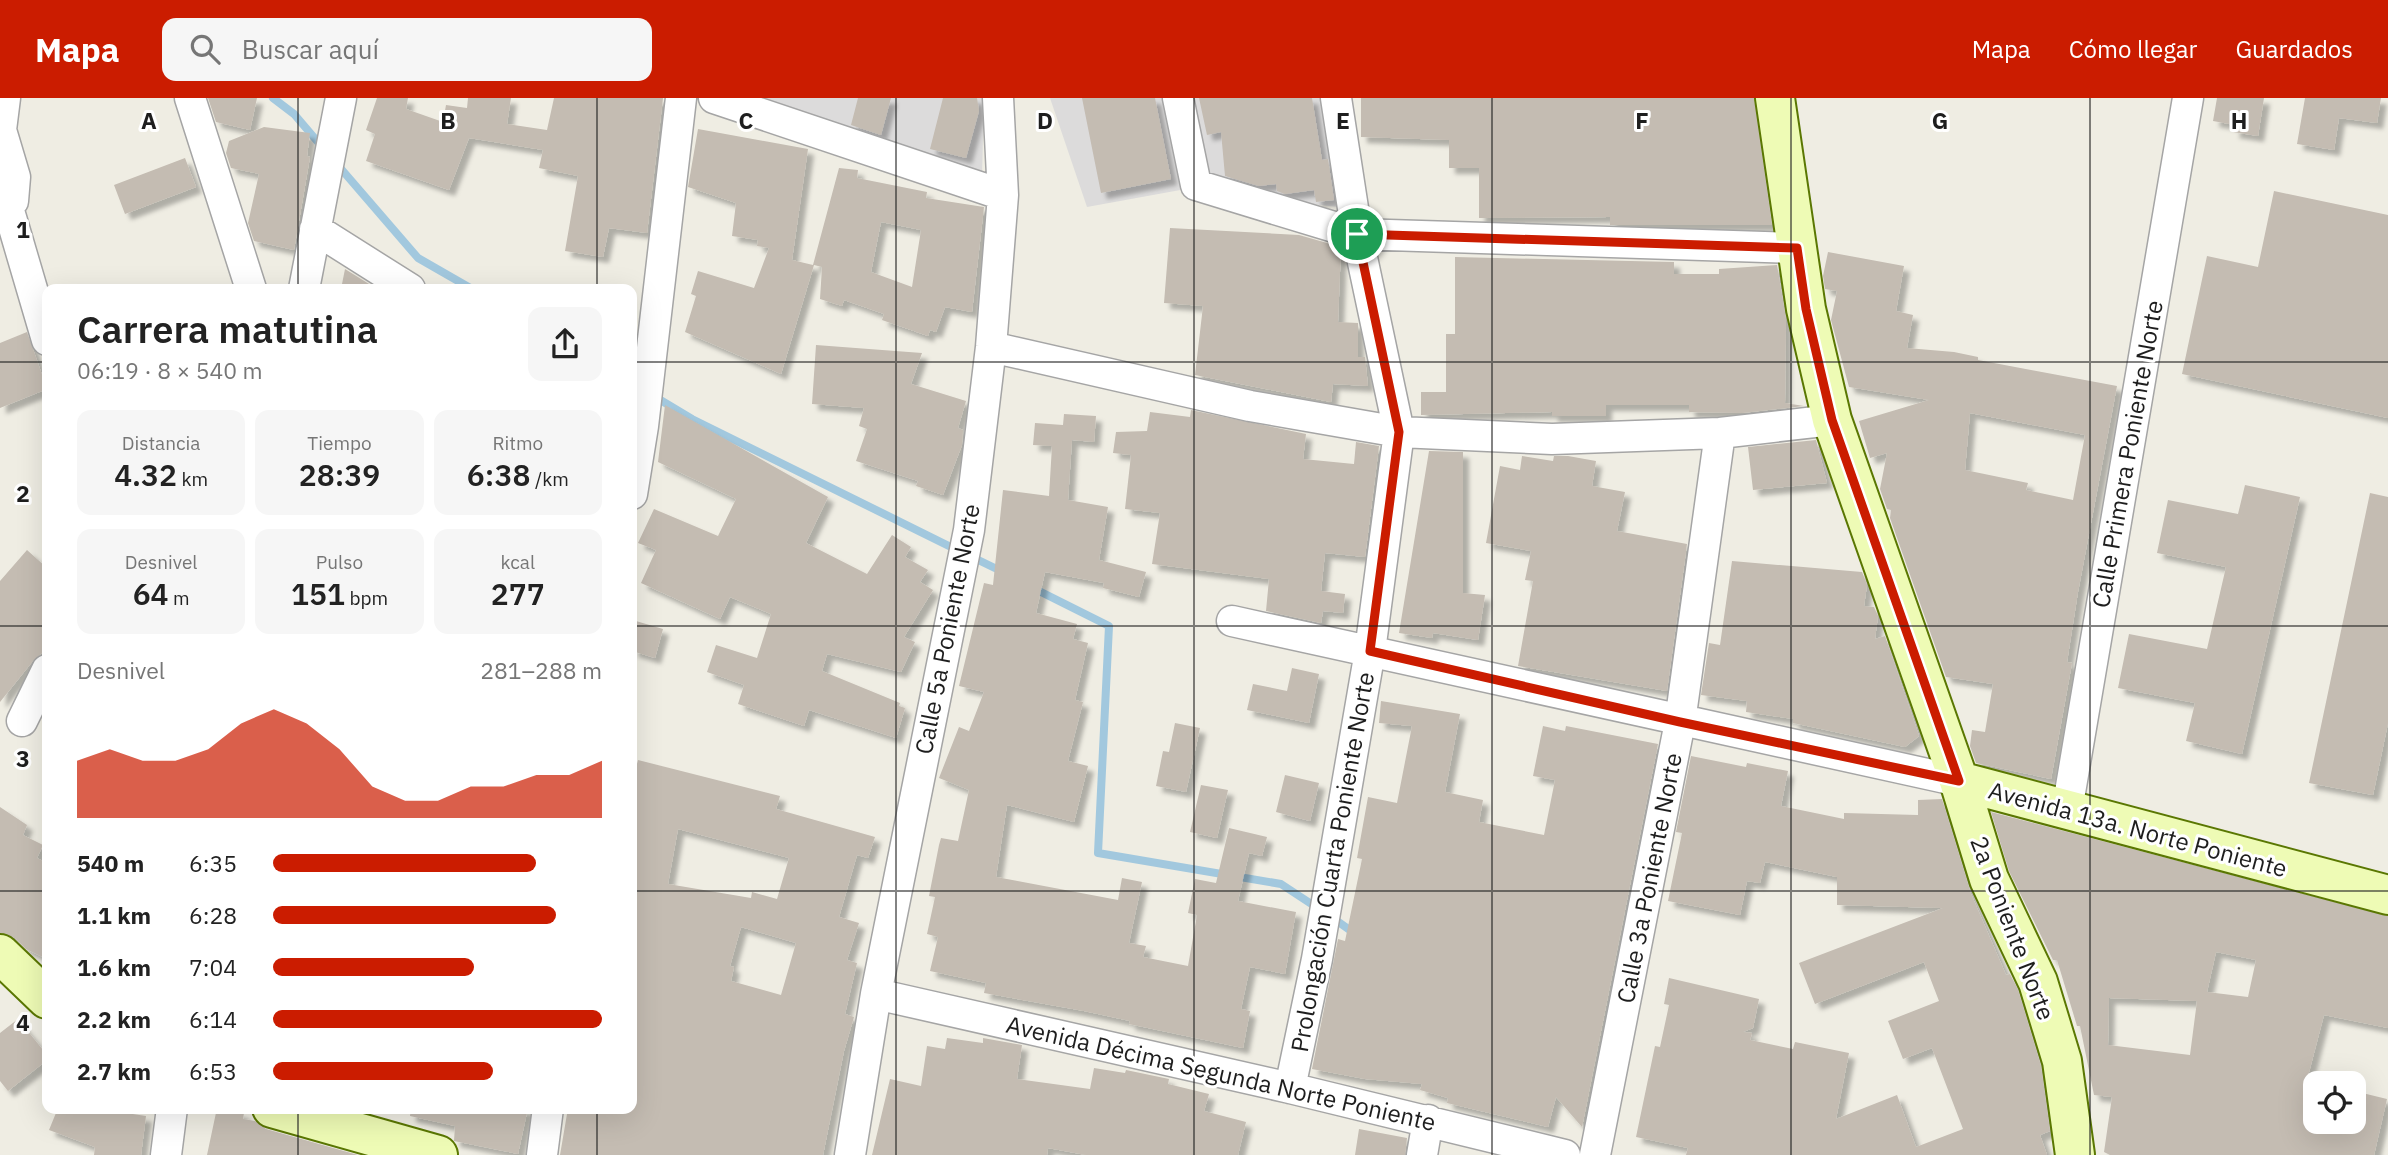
<!DOCTYPE html>
<html lang="es">
<head>
<meta charset="utf-8">
<style>
  body { margin:0; font-family:"IBM Plex Sans",sans-serif; background:#f6f6f6; color:#222; height:100vh; display:flex; flex-direction:column; font-size:26px; white-space:nowrap }
  * { box-sizing:border-box; margin:0 }
  p { font-size:23px; color:#767676 }
  .icon { flex:none; width:38px; height:38px; fill:none; stroke:currentColor; stroke-width:2; stroke-linecap:round; stroke-linejoin:round }
  .map { position:relative; flex:1; overflow:hidden }
  .side { position:absolute; left:42px; top:186px; width:595px; height:830px; display:flex; flex-direction:column; background:#fff; border-radius:14px; box-shadow:0 7px 28px #0002 }
  .side>* { flex:none }
  .fabs { position:absolute; left:2303px; top:973px; display:grid; gap:14px }
  .fabs a { display:grid; place-items:center; width:63px; height:63px; border-radius:14px; background:#fff; box-shadow:0 7px 28px #0002; font-size:35px }
  .pin { position:absolute; display:grid; place-items:center; width:60px; height:60px; color:#fff; margin:-30px; border:4px solid #fff; border-radius:50%; box-shadow:0 2px 7px #0007 }
  .round { display:grid; place-items:center; flex:none; width:74px; height:74px; border-radius:14px; background:#f6f6f6 }
  .overview { display:flex; align-items:center; justify-content:space-between; height:119px; padding:0 35px }
  h1 { font-size:38px; font-weight:600; line-height:52px }
  .figures { display:grid; grid-template-columns:repeat(3,1fr); gap:10px; height:119px; padding:7px 35px }
  .figures div { display:grid; align-content:center; border-radius:14px; background:#f6f6f6; text-align:center }
  .figures b { font-size:30px; font-weight:600 }
  .figures small { font-size:19px; font-weight:400 }
  .figures p { font-size:19px }
  .chart { height:196px; padding:14px 35px }
  .chart p { display:flex; justify-content:space-between }
  .chart svg { width:100%; height:126px; margin-top:7px; fill:#cb1c00; opacity:.7 }
  ul { padding:0 35px; list-style:none; font-size:23px }
  li { display:grid; grid-template-columns:112px 84px 1fr; align-items:center; height:52px }
  li i { height:18px; border-radius:9px; background:#cb1c00 }
  header { display:flex; align-items:center; gap:42px; box-sizing:border-box; height:98px; padding:0 35px; background:#cb1c00; color:#fff }
  header strong { font-size:33px }
  nav { display:flex; gap:38px; margin-inline-start:auto; font-size:24px }
  .search { width:490px; height:63px; background:#f6f6f6; display:flex; align-items:center; gap:18px; box-sizing:border-box; padding:0 24px; border-radius:14px; color:#767676; font-size:26px }
  .map>svg:first-child { display:block }
  .residential { fill:#dcdbdb }
  .lines { fill:none; stroke-linecap:round; stroke-linejoin:round }
  .stream { stroke:#a2c8de; stroke-width:8 }
  .building { fill:#c4bcb2; fill-rule:evenodd; filter:url(#shadow) }
  .street-casing { stroke:#a5a5a5; stroke-width:33 }
  .secondary-casing { stroke:#5a7702; stroke-width:42 }
  .street { stroke:#fff; stroke-width:30 }
  .secondary { stroke:#eefbb5; stroke-width:38 }
  .route-casing { stroke:#fff; stroke-width:14 }
  .route { stroke:#cb1c00; stroke-width:9 }
  .grid { fill:none; stroke:#1e1e1e; stroke-width:2; stroke-opacity:0.55 }
  .labels { text-anchor:middle; dominant-baseline:central; stroke-width:6; stroke-linejoin:round; paint-order:stroke }
  .street-label { font-size:24px; fill:#1e1e1e; stroke:#fff }
  .grid-label { font-size:23px; text-anchor:middle; font-weight:bold; fill:#1e1e1e; stroke:#fff; stroke-width:6; stroke-linejoin:round; paint-order:stroke }
</style>
</head>
<body>
<header>
<strong>Mapa</strong>
<div class="search"><svg class="icon" aria-label="search" viewBox="0 0 24 24"><circle cx="10" cy="10" r="6"/><path d="M15 15l6 6"/></svg>Buscar aquí</div>
<nav><a>Mapa</a><a>Cómo llegar</a><a>Guardados</a></nav>
</header>
<div class="map">
<svg width="2388" height="1057" viewBox="0 0 2388 1057">
  <defs>
    <filter id="shadow"><feDropShadow dx="6" dy="6" stdDeviation="2" flood-color="#0004"/></filter>
  </defs>
  <rect width="100%" height="100%" fill="#efede3"/>
  <path class="residential" d="M752,0h232l-2,79z
    M1050,0h118l18,91 -99,18z
    M1190,0h136l22,110 -140,-15z"/>
  <g class="lines">
    <path class="stream" d="M273,0l21,16 29,34
      M336,65l82,95 54,31
      M652,297l40,24 267,132
      M970,458l33,16
      M1033,490l76,38 -11,227 183,31 38,25
      M1330,818l24,17"/>
  </g>
  <path class="building" d="M208,0h49l-7,32 -34,-8z
    M377,0h31l-2,11 37,13 3,-17 21,3 1,-10h43l-4,26 40,6 7,-32h109l-16,135 -38,-5 -6,29 -38,-6 13,-75 -39,-8 4,-18 -74,-12 -20,52 -83,-29 9,-27 -9,-4z
    M858,0h33l-10,37 -30,-10z
    M943,0h34l2,13 -13,47 -36,-9z
    M1082,0h73l16,81 -70,14z
    M1199,0h113l10,62 6,-1 6,41 -18,2 -2,-12 -29,4 -8,-3 -1,-7 -17,2 -34,-10 -4,-44 -14,3z
    M1361,0h393l18,127h-162v-8l-131,1v-50h-30v-28l-88,-3z
    M2217,0h47l-6,38 -25,-4 2,-7 -22,-4z
    M2305,0h76l-4,25 -38,-5 -5,32 -37,-6z
    M264,29l46,6 -3,23 3,1 -16,93 -40,-9 -6,-18 11,-49 -28,-6 -5,-15 3,-12z
    M698,31l110,20 -16,111 21,5 26,-97 19,2 -1,8 70,14 -1,6 58,9 -12,105 -27,-5 -9,25 -6,-2 -2,6 -46,-16 2,-6 -40,-14 -2,6 -22,-7 2,-32 -8,-2 -33,109 -96,-42 11,-36 -5,-2 7,-23 56,17 15,-40 -12,-2 1,-6 -26,-4 4,-33 -48,-16zM881,124l40,8 -9,57 -41,-15z
    M185,60l11,29 -71,27 -11,-29z
    M2274,93l114,24v203l-206,-44 25,-118 51,11z
    M1170,130l129,7 42,12 -3,75 20,1v34h7l3,29 -35,-2 -2,18 -136,-27 8,-69 -39,-3z
    M1828,154l76,14 -8,45 17,4 -6,33 47,4 24,5v3l139,26 -39,206 -11,70 5,1 -21,116 -75,-16 -6,-17 2,-16 13,2 8,-48 -47,-7 -56,-159 1,-8 -4,-1 -7,-20 7,-36 -17,5 -11,-37 70,-21 -80,-13 -18,-67 6,-29 -12,-2 -2,-13zM1970,315l115,22 -12,65 -47,-10 2,-7 -63,-13z
    M1455,159l219,5v12h45v-5l58,-4 9,54 -1,84 19,3 -62,7 -53,-1v-7h-83v11h-54v-4l-131,3v-23h25v-58h9z
    M345,171l32,20h-36z
    M27,234l20,57 -47,19v-65z
    M816,247l106,8 -11,31 55,17 -8,27 5,2 -1,15 -19,50 -27,-9 2,-5 -62,-20 11,-32 -8,-3 5,-18 -52,-4z
    M665,307l163,92 -22,46 61,31 25,-39 19,12 -6,10 23,13 -8,12 13,8 -29,47 11,5 -14,30 -74,-18 -5,17 78,32 -1,3 6,2 -9,30 -87,-28 -5,16 -66,-22 6,-19 -37,-13 9,-27 41,13 14,-44 -41,-17 -10,22 -79,-36 15,-33 -18,-7 16,-34 64,27 18,-37 -78,-37z
    M1191,312l115,24 -3,25 51,5 2,-22 23,4 -14,111 -40,-4 -4,38 24,3 -2,19 -20,-2 -2,12 -55,-12 3,-32 -117,-15 8,-51 -35,-4 6,-54 -18,-2 3,-21 31,-1 3,-19 40,5z
    M1064,316l32,2 -2,26 -22,-2 -4,60 40,7 -9,53 47,12 -7,25 -36,-9 1,-5 -59,-11 -9,41 41,11 -4,15 15,4 -13,57 8,2 -15,59 20,5 -14,56 -67,-17 -11,72 122,23 4,-22 20,4 -13,61 17,3 -3,11 45,9 9,-51 -9,-2 7,-34 21,4 13,-55 38,9 -5,19 -13,-3 -11,48 58,11 -11,62 -35,-7 -9,42 9,2 -7,37 -114,-24 1,-3 -46,-10 -100,-18 2,-10 -56,-12 8,-34 -11,-3 8,-37 -6,-1 10,-51 2,-7 17,3 11,-51 -30,-12 20,-51 10,4 15,-39 -25,-6 25,-103 9,2 10,-95 46,6 3,-50 -19,-1 2,-22 28,2z
    M1816,342l11,43 -74,7 -5,-43z
    M1429,353l34,1v141l22,2 -7,45 -45,-7 -1,5 -33,-5z
    M1522,358l31,5 1,-5h14l28,5 -4,25 33,6 -8,39 70,13 -20,147 -149,-25 15,-85 -8,-1 6,-29 -45,-8 14,-77 20,4z
    M2245,387l55,12 -58,257 -56,-13 9,-38 -77,-15 11,-54 78,15 19,-82 -69,-14 11,-53 70,14z
    M2370,395l18,4v226l-15,72 -64,-12z
    M27,452l20,18v80l-15,14 -32,40v-121z
    M1732,463l130,11 5,13 -3,21 10,1 4,9 -3,23 10,-3 34,100 -14,11 -112,-24v-4l-47,-7 1,-11 -46,-6 8,-52 11,2z
    M636,523l27,8 -8,29 -23,-7z
    M1292,570l27,6 -10,49 -62,-13 6,-26 34,7z
    M1381,603l79,13 -15,78 38,8 -4,22 65,13 11,-55 -22,-4 10,-50 22,5 1,-5 92,18 -76,383 -26,-30 -8,30 -101,-24 1,-5 -28,-8 2,-6 -57,-5 -53,-10 26,-130 7,2 17,-82 -5,-1 11,-61 29,6 15,-77 -33,-3z
    M1175,625l25,5 -14,64 -30,-6 7,-35 6,1z
    M1691,658l55,11 1,-4 41,8 -7,35 63,13v-6l74,2v-15l24,-1 29,95 35,81 4,-1 8,16 23,76 9,65 -10,4 7,20h-361l2,-7 -52,-11 19,-91 5,1 9,-42 -5,-1 5,-26 90,21 -6,29 -10,4 9,1 -2,7 43,9 2,-7 54,11 -13,66 61,-24 19,52 47,-18 -31,-81 -29,11 -15,-38 51,-20 -15,-39 -109,42 -16,-41 144,-55 -106,-3v-28l-72,-15 -5,21 -13,-2 -7,34 -72,-14 14,-68 -6,-1z
    M638,662l142,36 -4,13 99,28 -7,21 -11,-3 -18,62 20,6 -12,37 10,3 -12,51 9,3 -10,34 -21,104h-263l8,-47h64v-325zM678,731l111,29 -12,41 -25,-7 -1,6 -83,-14zM741,829l55,16 -15,52 -50,-14 3,-14 -4,-1z
    M1285,677l34,8 -9,38 -34,-9z
    M1201,687l27,5 -11,48 -27,-6z
    M0,709l27,18 -4,10 20,10 -6,13 10,5v96l-21,-10 -11,-11 -15,-5z
    M1991,714l397,104v112l-64,-13 -17,65 8,2v40h39v-31l33,8 -13,56h-264l-6,-3 8,-55 -18,-2 -14,-69h-3l-20,-66h-4l-44,-89zM2216,854l40,8 -8,37 -41,-5zM2109,900l88,3 -7,54 -82,-10z
    M18,921l29,36v5l-39,31 -8,-10v-48z
    M947,940l36,5v-5l39,7 -5,34 73,10 4,-21 31,5 1,-3 43,9 -1,5 41,10 -5,17 42,11 -8,33h-152l-38,-7 -1,7h-175l18,-76 31,7 6,-40 18,3z
    M58,1010h35l53,8 -5,39h-47l1,-8 -46,-17z
    M217,1010l27,5 -1,6 12,2 11,8 92,26h-151z
    M411,1010h117l-10,46 -64,-13 1,-15 -45,-10z
    M1359,1031l48,9 -2,17h-50z"/>
  <g class="lines">
    <g class="street-casing">
      <path id="street" d="M5,0l-4,32 14,47 -2,24 -6,3
        M190,0l61,191
        M714,0l289,97
        M1178,0l18,87 161,49 440,14
        M7,106l40,136
        M315,131l95,60
        M304,191l37,-191
        M991,249l259,59 149,26 153,7 168,-6 112,-13
        M632,396l11,-68 38,-328
        M1232,523l727,160
        M22,623l25,-51
        M2067,712l121,-712
        M876,896l414,94 275,67
        M1290,990l27,-129 53,-308 29,-219 -42,-198 -21,-136
        M166,1057l6,-47
        M542,1057l6,-47
        M850,1057l26,-161 93,-464 22,-183 12,-152 -5,-97
        M1422,1057l6,-35
        M1595,1057l85,-433 40,-289"/>
    </g>
    <g class="secondary-casing">
      <path id="secondary" d="M1775,0l31,211 26,111 127,361 30,98 49,103 24,79 13,94
        M1959,683l429,114
        M0,856l47,45
        M272,1010l166,47"/>
    </g>
    <use href="#street" class="street"/>
    <use href="#secondary" class="secondary"/>
  </g>
  <g class="lines">
    <g class="route-casing">
      <path id="route" d="M1357,136l440,14 9,61 26,111 127,361 -279,-59 -310,-71 29,-219z"/>
    </g>
    <use href="#route" class="route"/>
  </g>
  <path class="grid" d="M298,0v191M597,0v191M896,0v1057M1194,0v1057M1492,0v1057M1791,0v1057M2090,0v1057M0,264h47M632,264h1756M0,528h47M632,528h1756M0,793h47M632,793h1756M298,1010v47M597,1010v47"/>
  <g class="labels">
    <g class="street-label">
      <text transform="translate(2127 356) rotate(-80)">Calle Primera Poniente Norte</text>
      <text transform="translate(947 531) rotate(-79)">Calle 5a Poniente Norte</text>
      <text transform="translate(2138 731) rotate(15)">Avenida 13a. Norte Poniente</text>
      <text transform="translate(1332 764) rotate(-80)">Prolongación Cuarta Poniente Norte</text>
      <text transform="translate(1649 780) rotate(-79)">Calle 3a Poniente Norte</text>
      <text transform="translate(2013 830) rotate(69)">2a Poniente Norte</text>
      <text transform="translate(1221 975) rotate(13)">Avenida Décima Segunda Norte Poniente</text>
    </g>
  </g>
  <g class="grid-label">
    <text x="149" y="31">A</text>
    <text x="448" y="31">B</text>
    <text x="746" y="31">C</text>
    <text x="1045" y="31">D</text>
    <text x="1343" y="31">E</text>
    <text x="1642" y="31">F</text>
    <text x="1940" y="31">G</text>
    <text x="2239" y="31">H</text>
    <text x="23" y="140">1</text>
    <text x="23" y="404">2</text>
    <text x="23" y="669">3</text>
    <text x="23" y="933">4</text>
  </g>
</svg>
<div class="fabs">
<a><svg class="icon" aria-label="locate" viewBox="0 0 24 24"><circle cx="12" cy="12" r="6"/><path d="M12 2v4M12 18v4M2 12h4M18 12h4"/></svg></a>
</div>
<div class="pin" style="left:1357px;top:136px;background:#1e9e55"><svg class="icon" aria-label="arrive" viewBox="0 0 24 24"><path d="M6 21V4h12l-3 4 3 4H6"/></svg></div>
<section class="side">
<div class="overview"><div><h1>Carrera matutina</h1><p>06:19 · 8 × 540 m</p></div><a class="round"><svg class="icon" aria-label="share" viewBox="0 0 24 24"><path d="M12 15V3M7 8l5-5 5 5M5 13v7h14v-7"/></svg></a></div>
<div class="figures">
<div><p>Distancia</p><b>4.32<small> km</small></b></div>
<div><p>Tiempo</p><b>28:39</b></div>
<div><p>Ritmo</p><b>6:38<small> /km</small></b></div>
</div>
<div class="figures">
<div><p>Desnivel</p><b>64<small> m</small></b></div>
<div><p>Pulso</p><b>151<small> bpm</small></b></div>
<div><p>kcal</p><b>277</b></div>
</div>
<div class="chart"><p><span>Desnivel</span>281–288 m</p>
<svg viewBox="0 0 160 44" preserveAspectRatio="none"><path d="M0 44V24L10 20L20 24L30 24L40 20L50 11L60 6L70 11L80 20L90 33L100 38L110 38L120 33L130 33L140 29L150 29L160 24V44z"/></svg>
</div>
<ul>
<li><b>540 m</b>6:35<i style="width:80%"></i></li>
<li><b>1.1 km</b>6:28<i style="width:86%"></i></li>
<li><b>1.6 km</b>7:04<i style="width:61%"></i></li>
<li><b>2.2 km</b>6:14<i style="width:100%"></i></li>
<li><b>2.7 km</b>6:53<i style="width:67%"></i></li>
</ul>
</section>
</div>
</body>
</html>
